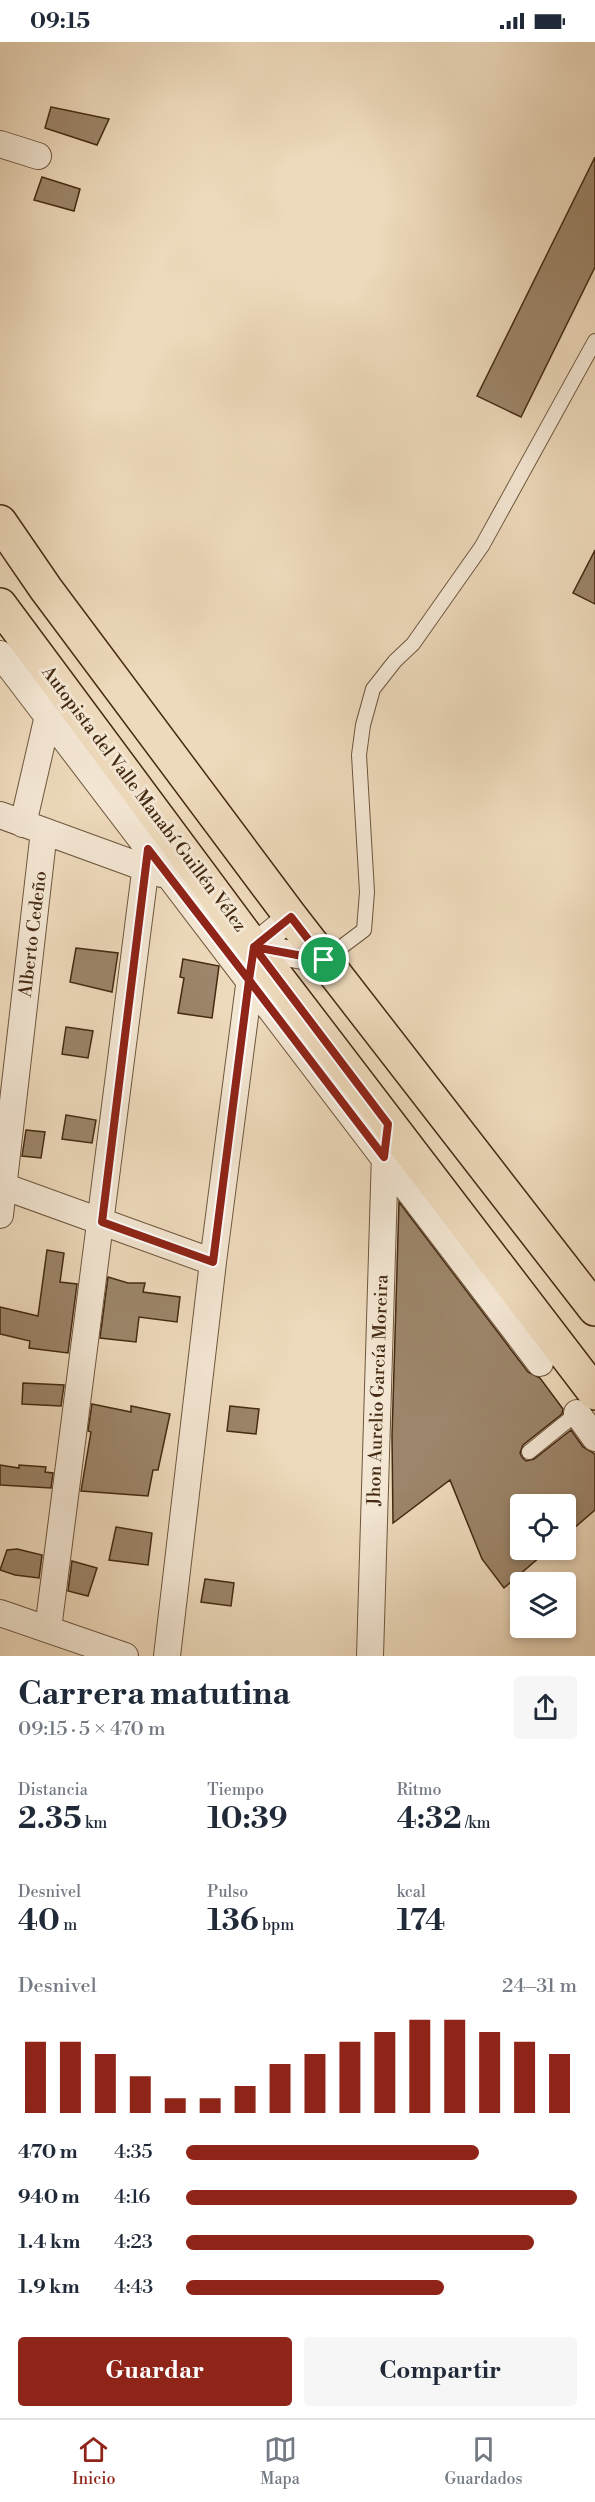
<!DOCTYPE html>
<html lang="es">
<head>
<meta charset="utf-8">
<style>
  body { margin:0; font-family:"Libre Bodoni",serif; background:#f6f6f7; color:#1f2937; height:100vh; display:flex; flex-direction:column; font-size:22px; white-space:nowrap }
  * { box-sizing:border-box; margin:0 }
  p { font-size:20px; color:#747a83 }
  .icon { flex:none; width:33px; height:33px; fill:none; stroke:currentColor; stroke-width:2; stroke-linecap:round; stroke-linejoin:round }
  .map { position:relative; height:1614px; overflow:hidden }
  .details { display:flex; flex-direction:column; background:#fff; flex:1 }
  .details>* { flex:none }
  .buttons { position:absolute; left:510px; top:1452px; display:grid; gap:12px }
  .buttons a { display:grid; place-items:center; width:66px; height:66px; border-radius:6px; background:#fff; box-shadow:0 3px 9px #0003; font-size:30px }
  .pin { position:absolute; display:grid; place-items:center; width:51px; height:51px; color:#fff; margin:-26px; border:3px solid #fff; border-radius:50%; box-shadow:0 2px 6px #0007 }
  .round { display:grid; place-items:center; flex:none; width:63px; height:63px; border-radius:6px; background:#f6f6f7 }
  .head { display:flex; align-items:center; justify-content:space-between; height:102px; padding:0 18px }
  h1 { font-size:33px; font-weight:800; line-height:45px }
  .figures { display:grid; grid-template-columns:repeat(3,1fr); gap:9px; height:102px; padding:6px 18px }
  .figures div { display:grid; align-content:center }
  .figures b { font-size:30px; font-weight:800 }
  .figures small { font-size:16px; font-weight:400 }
  .figures p { font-size:16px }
  .chart { height:168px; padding:12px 18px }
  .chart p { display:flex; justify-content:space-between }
  .chart svg { width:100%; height:108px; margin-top:6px; stroke:#8f2418; stroke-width:6 }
  .action { display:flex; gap:12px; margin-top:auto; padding:12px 18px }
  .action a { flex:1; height:69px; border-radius:6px; background:#8f2418; color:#fff; font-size:24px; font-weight:800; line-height:69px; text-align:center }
  .action a+a { background:#f6f6f7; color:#1f2937 }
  ul { padding:0 18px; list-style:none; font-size:20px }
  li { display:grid; grid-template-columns:96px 72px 1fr; align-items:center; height:45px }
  li i { height:15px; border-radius:8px; background:#8f2418 }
  .status { display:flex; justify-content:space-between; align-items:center; height:42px; padding:0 30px; background:#fff; direction:ltr }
  .status svg { height:16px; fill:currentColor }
  .tab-bar { display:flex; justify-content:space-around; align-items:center; height:84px; border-top:2px solid #e0e1e3; background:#fff; font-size:16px; color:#747a83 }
  .tab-bar a { display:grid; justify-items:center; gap:3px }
  .tab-bar .current { color:#8f2418 }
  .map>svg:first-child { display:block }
  .building { fill:#9c856a; stroke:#442a12; stroke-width:1.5 }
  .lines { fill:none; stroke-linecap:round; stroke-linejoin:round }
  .service-casing { stroke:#6e563c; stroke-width:16 }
  .minor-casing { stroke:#6e563c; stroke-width:28 }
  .primary-casing { stroke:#442a12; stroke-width:36 }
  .service { stroke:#f3e6d3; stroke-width:14 }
  .minor { stroke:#f3e6d3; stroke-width:26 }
  .primary { stroke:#edd9bb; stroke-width:33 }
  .route-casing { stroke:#fff; stroke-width:12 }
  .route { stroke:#8f2418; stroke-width:8 }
  .labels { text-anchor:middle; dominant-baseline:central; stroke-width:6; stroke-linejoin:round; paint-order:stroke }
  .street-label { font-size:18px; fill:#442a12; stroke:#f3e6d3 }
</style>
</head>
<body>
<div class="status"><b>09:15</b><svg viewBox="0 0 49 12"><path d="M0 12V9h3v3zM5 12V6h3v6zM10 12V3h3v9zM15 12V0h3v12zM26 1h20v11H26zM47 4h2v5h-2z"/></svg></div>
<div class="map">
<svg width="595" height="1614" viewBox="0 0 595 1614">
  <rect width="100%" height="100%" fill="#edd9bb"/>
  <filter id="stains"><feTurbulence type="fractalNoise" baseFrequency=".00333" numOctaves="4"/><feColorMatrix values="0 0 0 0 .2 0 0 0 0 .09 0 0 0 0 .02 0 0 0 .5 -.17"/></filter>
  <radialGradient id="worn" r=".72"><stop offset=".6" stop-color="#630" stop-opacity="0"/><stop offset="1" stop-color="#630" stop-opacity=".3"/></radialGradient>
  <path class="building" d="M51,65l58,12 -12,26 -52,-17z
    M595,115v110l-74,150 -44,-21z
    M42,135l38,12 -6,22 -40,-11z
    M595,508v54l-22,-11z
    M76,906l42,5 -6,39 -42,-10z
    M183,917l36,7 -7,52 -34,-5 6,-35 -4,-1z
    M66,985l27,4 -5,27 -26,-4z
    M66,1073l30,5 -4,23 -30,-4z
    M26,1088l19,2 -4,26 -19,-2z
    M399,1160l129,170 12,6 23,31 -1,5 -39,31 -3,8 2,4 4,4 8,-2 37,-29 12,17 12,7v56l-29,25v-31h-46v46h28l-44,38 -22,-29 -32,-79 -57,43 -1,-87z
    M47,1208l17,3 -4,29 17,2 -9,69 -39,-5 1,-7 -30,-7v-27l38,9z
    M108,1235l20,6h17l-2,9 37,5 -3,25 -38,-5 -3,25 -36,-4z
    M23,1341l41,2 -3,21 -39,-2z
    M92,1362l39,8v-6l39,8 -12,56h-5l-5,26 -67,-5 10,-59 -3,-1z
    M230,1364l29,3 -3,25 -29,-3z
    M0,1423l19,3v-3l27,2 -1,5 8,1 -2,15 -51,-3z
    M116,1485l36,6 -4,32 -39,-5z
    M17,1507l25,6 -3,23 -24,-3 -15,-5 7,-20z
    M72,1519l25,7 -9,28 -20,-5z
    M205,1537l29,4 -3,23 -30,-4z"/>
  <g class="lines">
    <g class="service-casing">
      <path id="service" d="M324,918l40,-30 3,-38 -8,-137 4,-30 10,-36 22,-28 18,-17 69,-98 113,-205
        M529,1410l52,-42"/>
    </g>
    <g class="minor-casing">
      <path id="minor" d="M0,102l38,12
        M0,612l540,709
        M0,773l162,59
        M23,782l27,-117
        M254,905l70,13
        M0,1143l213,77
        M0,1173l44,-384
        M577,1371l18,25
        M0,1571l125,43
        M48,1587l100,-780
        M167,1614l46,-394 41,-315 37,-30
        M370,1614l15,-503"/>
    </g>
    <g class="primary-casing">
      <path id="primary" d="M0,480l46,67 245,328 304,392
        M0,563l254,342 341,446"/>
    </g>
    <use href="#service" class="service"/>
    <use href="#minor" class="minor"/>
    <use href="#primary" class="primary"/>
  </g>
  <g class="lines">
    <g class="route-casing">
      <path id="route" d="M324,918l-70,-13 -5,33 -101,-131 -46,373 111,40 36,-282 135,177 4,-33 -134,-177 37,-30 33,43"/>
    </g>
    <use href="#route" class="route"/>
  </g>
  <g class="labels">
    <g class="street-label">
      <text transform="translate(144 757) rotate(53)">Autopista del Valle Manabí Guillén Vélez</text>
      <text transform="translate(33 892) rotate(-83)">Alberto Cedeño</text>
      <text transform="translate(378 1348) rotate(-88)">Jhon Aurelio García Moreira</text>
    </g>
  </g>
  <rect width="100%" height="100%" filter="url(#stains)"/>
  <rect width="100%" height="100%" fill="url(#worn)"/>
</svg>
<div class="buttons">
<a><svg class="icon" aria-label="locate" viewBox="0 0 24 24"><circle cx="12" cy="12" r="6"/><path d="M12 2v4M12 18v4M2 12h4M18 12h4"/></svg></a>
<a><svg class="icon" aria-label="layers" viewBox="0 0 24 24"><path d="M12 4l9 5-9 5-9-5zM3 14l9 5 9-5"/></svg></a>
</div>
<div class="pin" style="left:324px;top:918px;background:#1e9e55"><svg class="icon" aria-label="arrive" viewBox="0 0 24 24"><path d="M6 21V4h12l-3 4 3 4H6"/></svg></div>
</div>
<section class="details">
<div class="head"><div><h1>Carrera matutina</h1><p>09:15 · 5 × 470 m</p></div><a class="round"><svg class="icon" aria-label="share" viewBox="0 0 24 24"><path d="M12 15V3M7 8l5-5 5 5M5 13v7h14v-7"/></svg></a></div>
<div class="figures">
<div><p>Distancia</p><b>2.35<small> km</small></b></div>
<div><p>Tiempo</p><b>10:39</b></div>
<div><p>Ritmo</p><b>4:32<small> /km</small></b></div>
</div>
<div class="figures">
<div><p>Desnivel</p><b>40<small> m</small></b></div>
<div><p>Pulso</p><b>136<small> bpm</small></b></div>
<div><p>kcal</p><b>174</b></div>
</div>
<div class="chart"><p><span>Desnivel</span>24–31 m</p>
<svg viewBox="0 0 160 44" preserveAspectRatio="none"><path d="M5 44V15M15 44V15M25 44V20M35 44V29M45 44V38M55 44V38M65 44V33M75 44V24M85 44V20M95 44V15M105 44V11M115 44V6M125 44V6M135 44V11M145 44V15M155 44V20"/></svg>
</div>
<ul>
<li><b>470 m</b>4:35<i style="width:75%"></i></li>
<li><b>940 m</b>4:16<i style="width:100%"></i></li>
<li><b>1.4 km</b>4:23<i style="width:89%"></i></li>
<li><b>1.9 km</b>4:43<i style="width:66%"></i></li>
</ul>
<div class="action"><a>Guardar</a><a>Compartir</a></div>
</section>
<nav class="tab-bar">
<a class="current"><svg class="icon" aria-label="home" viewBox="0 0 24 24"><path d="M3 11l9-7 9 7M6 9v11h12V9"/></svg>Inicio</a>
<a><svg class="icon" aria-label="map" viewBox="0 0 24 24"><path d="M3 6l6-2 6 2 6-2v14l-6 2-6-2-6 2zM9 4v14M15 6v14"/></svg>Mapa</a>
<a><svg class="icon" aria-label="saved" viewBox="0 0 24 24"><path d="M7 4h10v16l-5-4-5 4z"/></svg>Guardados</a>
</nav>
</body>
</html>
